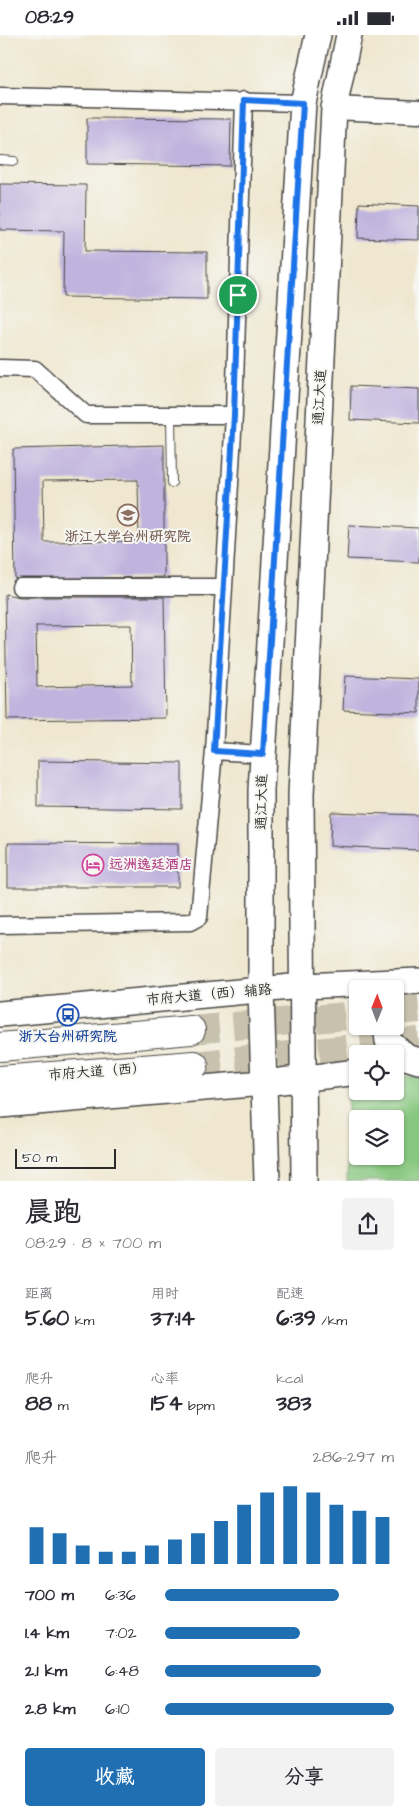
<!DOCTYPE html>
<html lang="zh">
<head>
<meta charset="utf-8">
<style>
  body { margin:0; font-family:"Architects Daughter","LXGW WenKai TC",sans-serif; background:#f2f2f3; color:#2b2b33; height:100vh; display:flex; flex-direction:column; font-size:19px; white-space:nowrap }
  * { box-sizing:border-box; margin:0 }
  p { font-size:16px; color:#7c7c81 }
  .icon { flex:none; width:28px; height:28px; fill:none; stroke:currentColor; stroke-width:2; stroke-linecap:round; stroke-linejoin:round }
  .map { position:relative; height:1146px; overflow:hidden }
  .side { display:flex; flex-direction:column; background:#fff; flex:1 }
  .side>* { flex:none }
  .needle { width:32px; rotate:1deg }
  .tools { position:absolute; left:349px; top:945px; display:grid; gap:10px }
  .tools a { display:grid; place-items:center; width:55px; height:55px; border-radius:5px; background:#fff; box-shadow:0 1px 4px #0004; font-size:25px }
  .scale { position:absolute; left:15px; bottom:12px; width:101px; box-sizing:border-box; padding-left:5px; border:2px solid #2b2b2b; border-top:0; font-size:14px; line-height:18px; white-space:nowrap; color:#2b2b2b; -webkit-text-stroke:4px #f6f6f2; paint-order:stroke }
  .pin { position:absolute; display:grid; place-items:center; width:42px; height:42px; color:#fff; margin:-21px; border:2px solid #fff; border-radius:50%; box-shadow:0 1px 5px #0007 }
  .round { display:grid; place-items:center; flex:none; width:52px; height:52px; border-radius:5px; background:#f2f2f3 }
  .head { display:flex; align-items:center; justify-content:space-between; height:85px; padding:0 25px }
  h1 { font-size:28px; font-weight:800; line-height:38px }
  .metrics { display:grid; grid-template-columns:repeat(3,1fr); gap:8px; height:85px; padding:5px 25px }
  .metrics div { display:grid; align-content:center }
  .metrics b { font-size:21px; font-weight:800 }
  .metrics small { font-size:14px; font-weight:400 }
  .metrics p { font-size:14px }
  .chart { height:140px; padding:10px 25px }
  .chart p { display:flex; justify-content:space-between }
  .chart svg { width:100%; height:90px; margin-top:5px; stroke:#1f6fb2; stroke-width:6 }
  .action { display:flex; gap:10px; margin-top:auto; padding:10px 25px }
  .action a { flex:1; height:58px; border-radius:5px; background:#1f6fb2; color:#fff; font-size:20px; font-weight:800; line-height:58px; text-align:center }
  .action a+a { background:#f2f2f3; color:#2b2b33 }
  ul { padding:0 25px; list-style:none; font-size:16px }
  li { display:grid; grid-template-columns:80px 60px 1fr; align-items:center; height:38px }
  li i { height:12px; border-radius:6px; background:#1f6fb2 }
  .status { display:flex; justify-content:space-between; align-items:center; height:35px; padding:0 25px; background:#fff; direction:ltr }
  .status svg { height:14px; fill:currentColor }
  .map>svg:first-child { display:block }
  .green { fill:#87c77f; stroke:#597955; fill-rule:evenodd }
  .building { fill:#c0b3de; fill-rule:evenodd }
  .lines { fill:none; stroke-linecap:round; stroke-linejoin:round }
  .highway-tunnel { stroke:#c8c1ae; stroke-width:28; stroke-dasharray:28 14; stroke-linecap:butt }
  .lane-casing { stroke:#484744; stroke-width:10 }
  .street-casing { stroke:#484744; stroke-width:19 }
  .secondary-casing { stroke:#484744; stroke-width:25 }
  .primary-casing { stroke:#484744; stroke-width:28 }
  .highway-casing { stroke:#484744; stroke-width:30 }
  .lane { stroke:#fff; stroke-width:8 }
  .street { stroke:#fff; stroke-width:16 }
  .secondary { stroke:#fff; stroke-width:22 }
  .primary { stroke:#fff; stroke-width:25 }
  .highway { stroke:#fff; stroke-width:28 }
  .route-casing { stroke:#fff; stroke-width:10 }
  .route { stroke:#1a73e8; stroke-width:6 }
  .labels { text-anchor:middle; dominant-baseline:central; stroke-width:4; stroke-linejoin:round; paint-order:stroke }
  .street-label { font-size:14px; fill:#2b2b2b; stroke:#f6f6f2 }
  .education-label { font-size:14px; font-weight:bold; fill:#785e54; stroke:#f6f6f2 }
  .hotel-label { font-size:14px; font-weight:bold; fill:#b23c85; stroke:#f6f6f2; text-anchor:start }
  .transit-label { font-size:14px; font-weight:bold; fill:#164399; stroke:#f6f6f2 }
</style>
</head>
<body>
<div class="status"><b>08:29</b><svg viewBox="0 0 49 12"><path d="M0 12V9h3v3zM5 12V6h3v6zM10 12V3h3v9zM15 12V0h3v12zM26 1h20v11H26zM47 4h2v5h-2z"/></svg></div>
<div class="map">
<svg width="419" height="1146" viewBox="0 0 419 1146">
  <rect width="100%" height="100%" fill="#f6f6f2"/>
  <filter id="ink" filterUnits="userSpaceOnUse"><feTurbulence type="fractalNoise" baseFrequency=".02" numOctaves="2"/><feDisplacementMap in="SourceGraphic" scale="10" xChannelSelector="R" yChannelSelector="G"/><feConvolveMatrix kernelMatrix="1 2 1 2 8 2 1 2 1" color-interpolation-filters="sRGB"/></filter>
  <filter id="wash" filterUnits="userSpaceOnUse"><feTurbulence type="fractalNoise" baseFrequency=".0096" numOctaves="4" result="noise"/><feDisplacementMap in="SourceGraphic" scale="20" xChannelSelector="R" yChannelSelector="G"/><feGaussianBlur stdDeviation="1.12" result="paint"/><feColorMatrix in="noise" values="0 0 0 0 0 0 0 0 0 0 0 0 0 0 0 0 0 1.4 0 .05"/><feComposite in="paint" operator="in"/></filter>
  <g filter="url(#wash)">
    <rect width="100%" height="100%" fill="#efe7cf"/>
    <path class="green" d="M419,1041v105h-72l1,-102h9l1,12h37v-14zM358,1084h37v37h-37z"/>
    <g id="blocks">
      <path class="building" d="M87,83l144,1 -1,47 -143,-2z
        M0,149l86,1 -1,66 122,1v47l-144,-2 1,-66 -64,-1z
        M359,168l60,3v34l-61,-2z
        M351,351l68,3v34l-69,-3z
        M164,410v132l-149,2 -2,-130zM138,445l1,61 -95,1 -1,-61z
        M349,490l70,3v34l-72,-3z
        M5,559l15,3h144l2,121 -159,2zM131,590l1,60 -95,2 -1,-61z
        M345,641l74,3v34l-76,-3z
        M38,726l144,2v46l-144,-2z
        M331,777l88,3v35l-89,-4z
        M8,808l170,1v43h-170z"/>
    </g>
  </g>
  <g filter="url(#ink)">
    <use href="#blocks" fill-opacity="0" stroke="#484744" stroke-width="1"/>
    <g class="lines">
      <path class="highway-tunnel" d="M395,976l24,-2
        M191,995l167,-15
        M194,1030l225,-24"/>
      <g class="lane-casing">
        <path id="lane" d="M0,125l14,1
          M171,379l1,69"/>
      </g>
      <g class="street-casing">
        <path id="street" d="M0,61l303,7
          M0,333l35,1 51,46h148
          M20,552h204l10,-172 10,-315
          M214,716l49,3
          M0,890l190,-3 9,-5 15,-166 10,-164"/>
      </g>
      <g class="secondary-casing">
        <path id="secondary" d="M334,73l85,4"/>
      </g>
      <g class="primary-casing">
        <path id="primary" d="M0,979l302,-28 117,-5
          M386,991l2,15 18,16 13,4
          M0,1070l264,-22 94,-11
          M267,1146l-6,-190v-201l42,-687 15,-68
          M304,1146l-3,-386 33,-687 15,-73"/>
      </g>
      <g class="highway-casing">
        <path id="highway" d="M0,1012l191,-17
          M0,1045l194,-15"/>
      </g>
      <use href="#lane" class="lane"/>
      <use href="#street" class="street"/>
      <use href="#secondary" class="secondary"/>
      <use href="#primary" class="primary"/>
      <use href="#highway" class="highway"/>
    </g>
  </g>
  <g class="lines" filter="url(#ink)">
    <g class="route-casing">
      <path id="route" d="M244,65l59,3 -40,651 -49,-3 20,-336z"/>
    </g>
    <use href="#route" class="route"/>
  </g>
  <defs>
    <g id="school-ring" transform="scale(1.125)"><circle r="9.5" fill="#f6f6f2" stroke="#8d6e63" stroke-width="1.5"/><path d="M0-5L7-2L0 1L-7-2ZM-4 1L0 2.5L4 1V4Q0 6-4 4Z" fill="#8d6e63"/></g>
    <g id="hotel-ring" transform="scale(1.125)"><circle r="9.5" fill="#f6f6f2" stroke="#d1479c" stroke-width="1.5"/><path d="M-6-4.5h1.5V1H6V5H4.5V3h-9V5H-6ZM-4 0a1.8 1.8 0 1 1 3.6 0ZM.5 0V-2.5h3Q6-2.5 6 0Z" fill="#d1479c"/></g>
    <g id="bus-ring" transform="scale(1.125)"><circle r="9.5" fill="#f6f6f2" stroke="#1a4fb4" stroke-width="1.5"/><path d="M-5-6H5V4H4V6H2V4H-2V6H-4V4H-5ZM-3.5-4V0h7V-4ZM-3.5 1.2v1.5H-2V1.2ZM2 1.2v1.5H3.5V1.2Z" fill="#1a4fb4"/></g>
  </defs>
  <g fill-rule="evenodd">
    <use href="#school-ring" x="128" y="480"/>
    <use href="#hotel-ring" x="93" y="830"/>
    <use href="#bus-ring" x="68" y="980"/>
  </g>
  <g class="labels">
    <g class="street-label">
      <text transform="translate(320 362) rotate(-87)">通江大道</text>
      <text transform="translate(262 767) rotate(-89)">通江大道</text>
      <text transform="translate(209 960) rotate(-5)">市府大道（西）辅路</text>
      <text transform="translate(97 1037) rotate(-4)">市府大道（西）</text>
    </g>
    <g class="education-label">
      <text x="128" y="502">浙江大学台州研究院</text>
    </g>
    <g class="hotel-label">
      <text x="109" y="830">远洲逸廷酒店</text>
    </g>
    <g class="transit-label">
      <text x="68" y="1002">浙大台州研究院</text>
    </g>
  </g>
</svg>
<div class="tools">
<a><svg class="needle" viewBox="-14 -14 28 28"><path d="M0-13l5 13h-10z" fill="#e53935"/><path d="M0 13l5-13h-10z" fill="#7c7c81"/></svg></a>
<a><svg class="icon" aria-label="locate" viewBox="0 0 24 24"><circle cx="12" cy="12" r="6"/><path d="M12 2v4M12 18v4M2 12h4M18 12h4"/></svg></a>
<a><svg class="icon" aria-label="layers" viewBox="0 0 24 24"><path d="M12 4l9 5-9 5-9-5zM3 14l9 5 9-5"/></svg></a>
</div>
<div class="scale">50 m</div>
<div class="pin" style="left:238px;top:260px;background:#1e9e55"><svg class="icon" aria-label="arrive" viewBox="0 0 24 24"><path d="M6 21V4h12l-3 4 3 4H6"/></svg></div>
</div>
<section class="side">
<div class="head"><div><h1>晨跑</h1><p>08:29 · 8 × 700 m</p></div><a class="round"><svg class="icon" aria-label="share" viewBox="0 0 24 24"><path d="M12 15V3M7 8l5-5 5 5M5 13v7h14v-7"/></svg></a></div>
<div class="metrics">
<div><p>距离</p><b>5.60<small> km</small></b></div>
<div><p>用时</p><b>37:14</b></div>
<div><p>配速</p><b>6:39<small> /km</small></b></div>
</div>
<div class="metrics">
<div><p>爬升</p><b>88<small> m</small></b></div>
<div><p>心率</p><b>154<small> bpm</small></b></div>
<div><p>kcal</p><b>383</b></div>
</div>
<div class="chart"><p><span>爬升</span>286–297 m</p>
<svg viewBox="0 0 160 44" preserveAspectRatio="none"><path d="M5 44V26M15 44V29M25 44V35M35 44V38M45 44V38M55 44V35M65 44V32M75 44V29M85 44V23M95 44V15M105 44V9M115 44V6M125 44V9M135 44V15M145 44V18M155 44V21"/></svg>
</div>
<ul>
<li><b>700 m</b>6:36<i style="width:76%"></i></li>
<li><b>1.4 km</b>7:02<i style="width:59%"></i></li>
<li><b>2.1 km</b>6:48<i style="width:68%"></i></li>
<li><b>2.8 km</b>6:10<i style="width:100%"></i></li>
</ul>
<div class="action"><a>收藏</a><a>分享</a></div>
</section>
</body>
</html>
